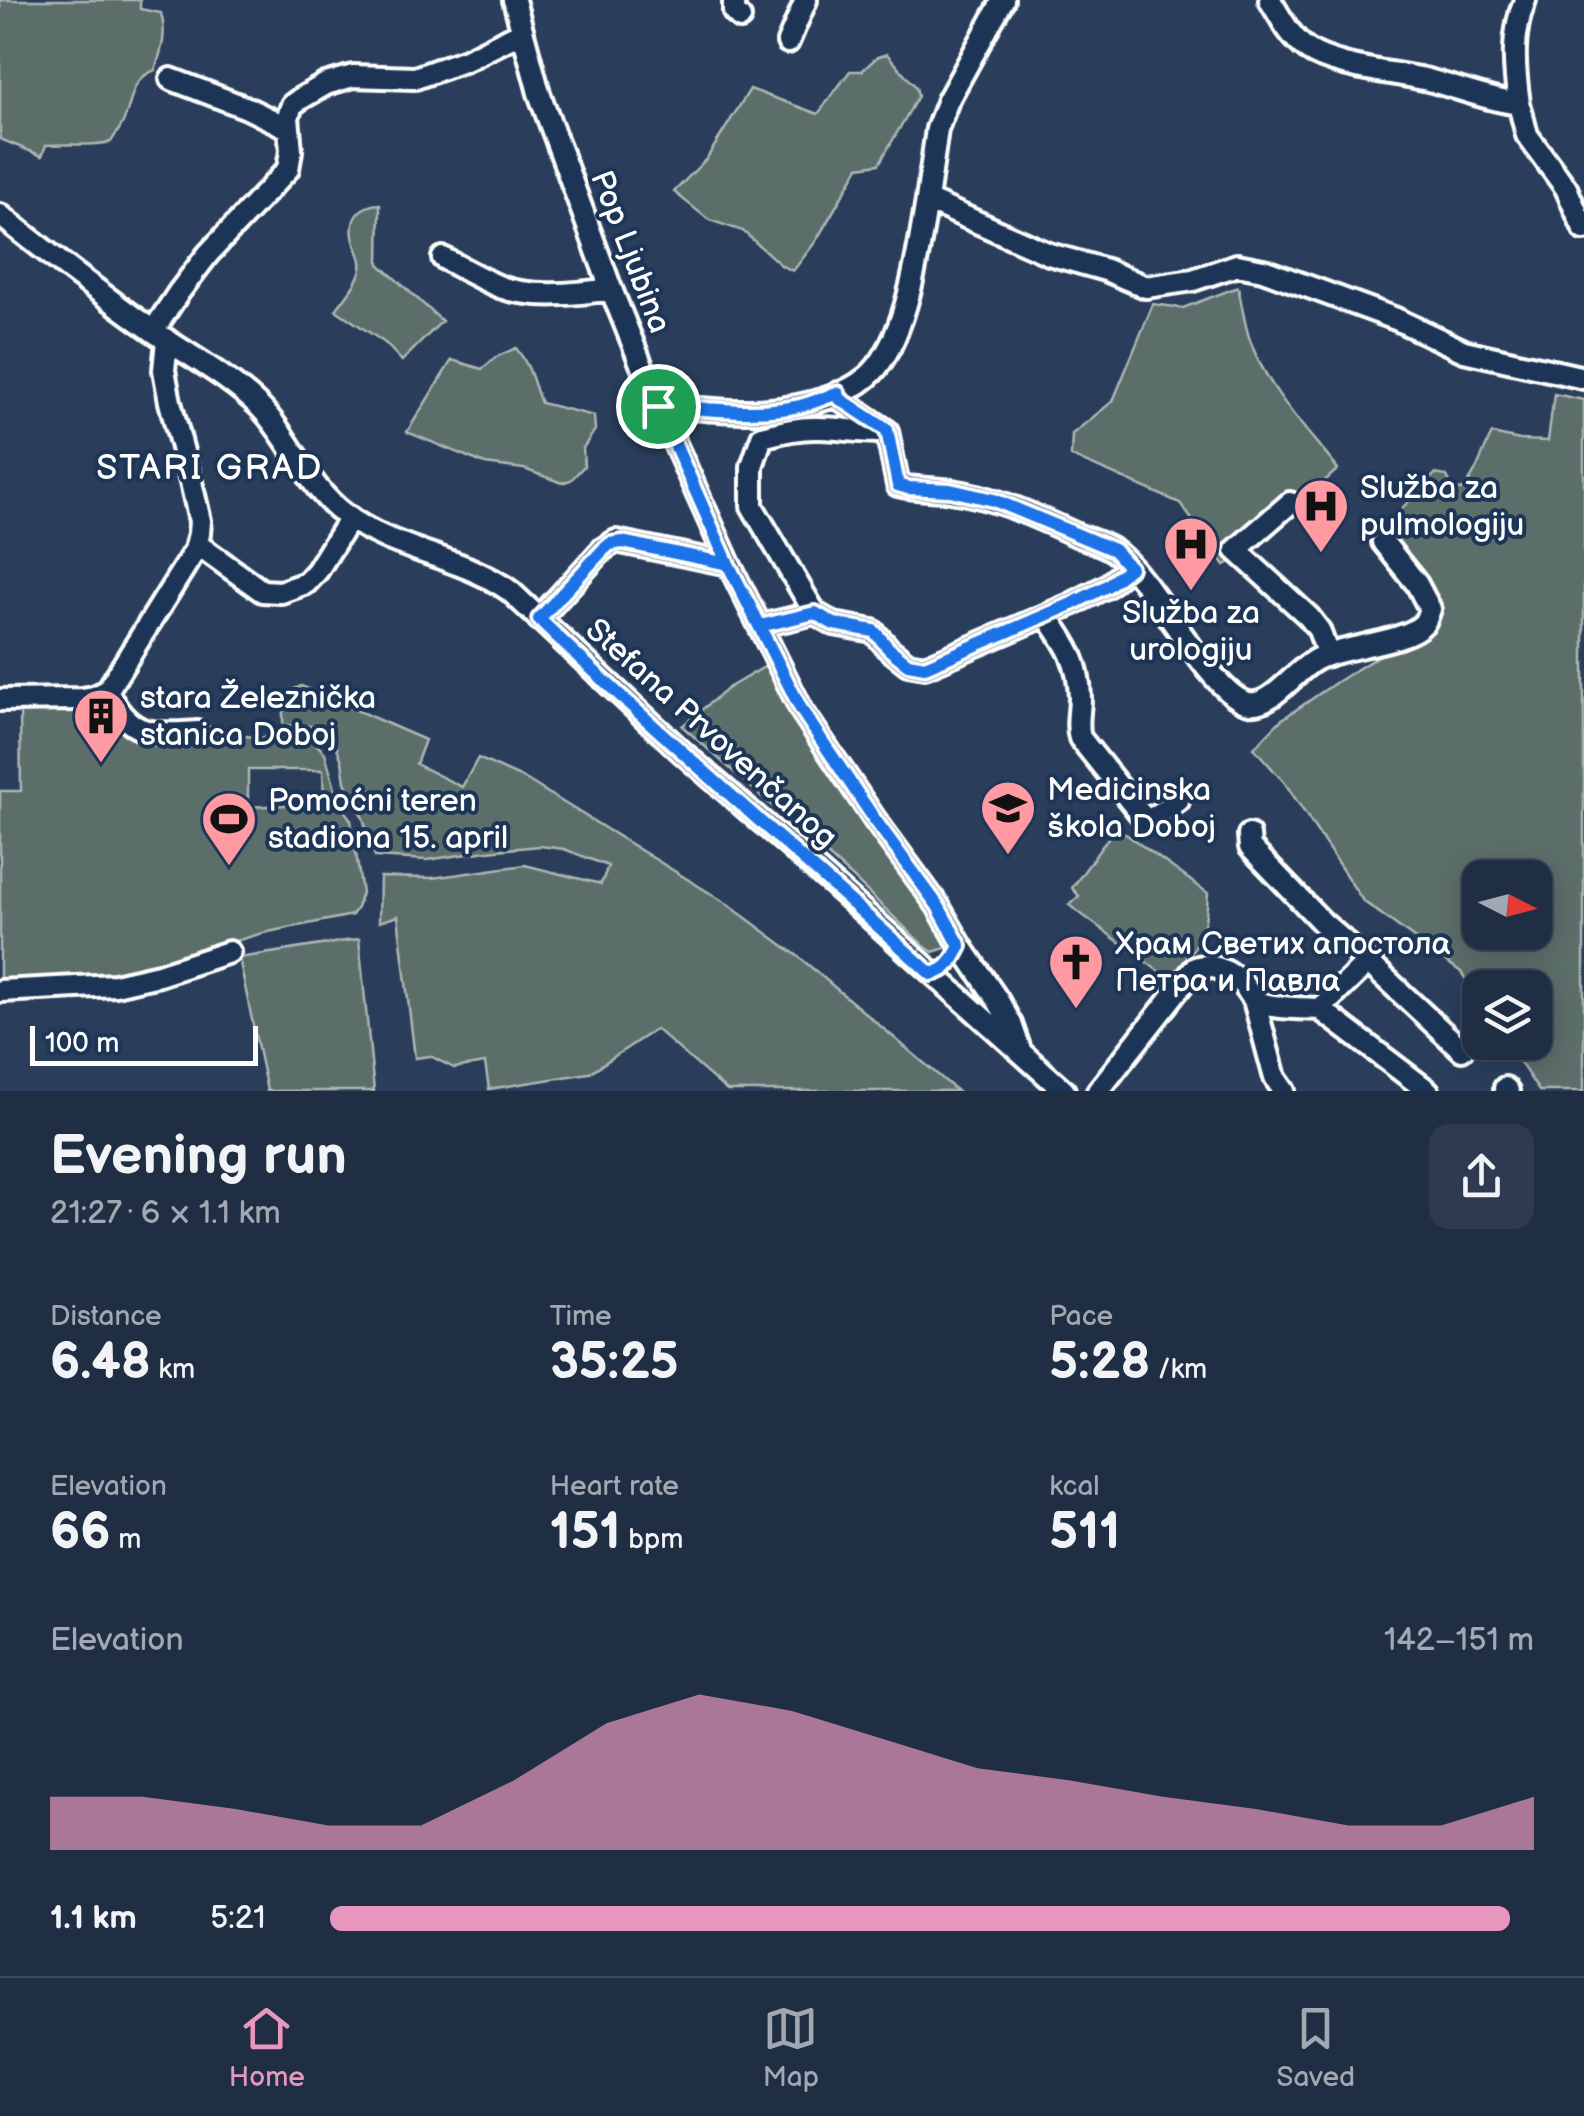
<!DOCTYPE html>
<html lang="en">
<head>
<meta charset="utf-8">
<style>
  body { margin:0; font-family:"Balsamiq Sans",sans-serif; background:#2d3a4f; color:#f1f3f6; height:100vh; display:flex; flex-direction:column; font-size:38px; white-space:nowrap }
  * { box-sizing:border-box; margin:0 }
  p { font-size:32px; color:#a2a8b2 }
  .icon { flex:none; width:55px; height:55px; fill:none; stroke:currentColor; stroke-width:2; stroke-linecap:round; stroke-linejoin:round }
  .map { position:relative; height:1091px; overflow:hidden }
  .details { display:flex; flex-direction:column; background:#202e44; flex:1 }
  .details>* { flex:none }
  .needle { width:65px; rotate:96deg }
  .fabs { position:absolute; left:1462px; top:860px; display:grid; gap:20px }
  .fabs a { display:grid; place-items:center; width:90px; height:90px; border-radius:20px; background:#202e44; box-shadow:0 5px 25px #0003,0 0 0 2px #3d4a5d; font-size:50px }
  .scale { position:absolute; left:30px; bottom:25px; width:228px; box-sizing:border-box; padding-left:10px; border:5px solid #fff; border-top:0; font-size:28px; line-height:35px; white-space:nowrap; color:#fff; -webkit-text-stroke:8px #1d3557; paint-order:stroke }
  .pin { position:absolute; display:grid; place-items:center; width:85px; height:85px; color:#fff; margin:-42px; border:5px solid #fff; border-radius:50%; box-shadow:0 2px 10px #0007 }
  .round { display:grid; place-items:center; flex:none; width:105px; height:105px; border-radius:20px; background:#2d3a4f }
  .summary { display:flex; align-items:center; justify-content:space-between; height:170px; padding:0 50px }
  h1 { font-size:55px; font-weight:700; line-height:75px }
  .figures { display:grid; grid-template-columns:repeat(3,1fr); gap:15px; height:170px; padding:10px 50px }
  .figures div { display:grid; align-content:center }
  .figures b { font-size:50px; font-weight:700 }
  .figures small { font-size:28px; font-weight:400 }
  .figures p { font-size:28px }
  .chart { height:280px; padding:20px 50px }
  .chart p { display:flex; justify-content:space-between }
  .chart svg { width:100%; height:180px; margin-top:10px; fill:#e797bd; opacity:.7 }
  ul { padding:0 50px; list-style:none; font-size:32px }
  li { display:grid; grid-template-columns:160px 120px 1fr; align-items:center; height:75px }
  li i { height:25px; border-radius:12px; background:#e797bd }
  .tabs { display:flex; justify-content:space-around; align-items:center; height:140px; border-top:2px solid #3d4a5d; background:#202e44; font-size:28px; color:#a2a8b2 }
  .tabs a { display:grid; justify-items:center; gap:5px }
  .tabs .on { color:#e797bd }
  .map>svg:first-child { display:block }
  .green { fill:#5b6e6a; stroke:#adb6b4; stroke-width:2.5; fill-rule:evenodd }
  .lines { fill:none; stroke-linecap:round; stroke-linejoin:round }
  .minor-casing { stroke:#fff; stroke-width:28 }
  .minor { stroke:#1d3557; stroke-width:20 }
  .route-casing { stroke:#fff; stroke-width:20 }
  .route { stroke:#1a73e8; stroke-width:12 }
  .labels { text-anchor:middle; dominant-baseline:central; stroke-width:8; stroke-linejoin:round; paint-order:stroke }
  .street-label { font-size:32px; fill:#fff; stroke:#1d3557 }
  .poi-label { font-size:32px; fill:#fff; stroke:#1d3557; text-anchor:start }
  .neighbourhood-label { font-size:35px; letter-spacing:2.5px; fill:#fff; stroke:#1d3557 }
</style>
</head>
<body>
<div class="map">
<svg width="1584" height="1091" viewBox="0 0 1584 1091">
  <rect width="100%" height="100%" fill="#2a3e5b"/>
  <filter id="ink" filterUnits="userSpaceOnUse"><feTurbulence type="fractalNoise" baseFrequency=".01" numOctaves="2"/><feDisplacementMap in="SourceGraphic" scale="20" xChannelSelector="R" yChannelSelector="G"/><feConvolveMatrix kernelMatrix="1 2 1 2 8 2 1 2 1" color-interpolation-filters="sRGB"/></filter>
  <g filter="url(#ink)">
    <path class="green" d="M0,0h140v9l21,4c6,21 1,36 -6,57 -25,10 -21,27 -31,50 -3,8 -9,15 -13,22 -24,5 -42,1 -65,3l-4,11 -42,-17z
      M887,54l29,33 2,9 -39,68 -20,3 -43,74 -23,30 -11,-5 -39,-35 -34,-11 -35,-28 33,-34 43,-69 68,25 32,-43h12l15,-14z
      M380,204l-1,60 63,57 -40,40 -17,-18 -49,-33c7,-10 19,-23 23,-35 7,-16 -4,-24 -6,-39 -3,-21 9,-31 27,-32z
      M1238,287c4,17 6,36 12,53 17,49 56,89 88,129l-95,86 -18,10 -45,-62 -109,-47 1,-22 41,-33 40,-97 30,4z
      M516,348c16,20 16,33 25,55l53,13 1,14 -12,18 1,18 -13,14 -9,3 -38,-14 -39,-5 -78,-32 45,-72 30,9 14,-12z
      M1554,394l30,6v691h-45l-32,-48 28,-1v-54h-55v13l-19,-29 -98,-71 -78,-118 -31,-35 27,-28 57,-39 52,-32 27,-10 25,-27 -19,-40 -38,-46 50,-52 12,2 6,13 9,1c15,-15 20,-38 30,-56l28,6 28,1zM1480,878h55v54h-55z
      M766,666l34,65 46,67 80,104 19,32v14l-12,4 -9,-6 -72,-69 -170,-151 46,-38z
      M301,686l124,54 -9,24 46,23 16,-29 49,22 199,123 73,54 158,134h-230l-71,-62 -67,44 -100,16 -4,-26 -31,5 -24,-12 -15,2 -17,-142 -19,6 1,-45 52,1 93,-13 76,19 7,-18 -44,-17 -24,-3 -53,5 -60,9 -52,-3 -12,-39 -18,-36 -3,-21 -6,-16 -13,-13 -12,-6 -28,-1v-31z
      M119,693l15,25 34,11 35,-5 2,13 25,-2 83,6 12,12 14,50 12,17 11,73 -5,15 -5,7 -89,18 -151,44 -112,5v-191h21l-1,-81zM248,770h75l1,33 -76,4z
      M1116,827l92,66c-2,45 -11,52 -36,88l-103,-76 10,-9 -7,-8z
      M359,939l15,152h-107l-28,-133z"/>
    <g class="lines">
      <g class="minor-casing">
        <path id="minor" d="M514,0l25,93 72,196 47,117 71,158 73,147 73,109 63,86 23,40 36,53 14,25 9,26
          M734,0v12l6,6
          M1270,0c11,18 20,37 37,49 27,19 88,23 121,31 31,8 59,20 91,24l8,31 39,53 18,41
          M788,42l18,-42
          M171,79l76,29 41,20
          M1519,104c-5,-36 -8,-70 6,-104
          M927,200l10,-71 11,-29 55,-100
          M0,215c50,40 101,79 153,116 35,24 75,45 106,75 32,32 48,81 85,108 50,38 116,41 166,77l173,162 150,131 231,207
          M443,258c19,10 38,21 57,29 33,12 78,7 111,2
          M153,331l26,-39 29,-38 80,-85 3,-18 -3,-34 4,-12 8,-6 26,-15 27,-8 62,2 51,-18 56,-28
          M838,393l2,6 47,32 11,54c17,5 35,3 53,6 45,6 86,26 128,45 11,4 25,8 35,15 39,27 97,145 135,152 23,4 47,-34 68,-44 26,-13 90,-16 107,-36 3,-4 4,-9 6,-14l-13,-25 -34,-42
          M658,406c28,1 56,5 84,5 40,1 108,-10 135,-44 31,-39 42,-119 50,-167l122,54 57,16 40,17 47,-7 44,-15 26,5 133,49 68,32 120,27
          M1290,503l-54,47 73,67 10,13 9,25
          M197,544l65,47 19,1 25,-9 11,-12 33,-53
          M815,613l-63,-107v-40l10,-29c19,-5 37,-10 58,-9 23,0 44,6 67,3
          M1047,616c20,29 32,45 33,82 0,13 -4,27 0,40l67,84 31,-21
          M539,619l64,-70 13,-8 113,23
          M760,626l55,-13 19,11 39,7 16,18 19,15 17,3 147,-63 35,-18 23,-19
          M107,691c22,46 44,44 90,41
          M0,700l82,-1 12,-2 13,-6 88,-141 4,-16 1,-13 -9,-39 -21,-80 -6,-32 3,-30
          M1249,835l1,12 72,75 46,40 94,88
          M0,991l115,-6 44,-10 70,-23
          M1254,1000l21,78 9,13
          M1320,1009l108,82
          M1505,1088l3,3
          M1098,1091l97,-123c15,-6 33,3 45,13 6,5 9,15 15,19 12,9 50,8 65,9l48,-47"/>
      </g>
      <use href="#minor" class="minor"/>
    </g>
  </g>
  <g class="lines" filter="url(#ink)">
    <g class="route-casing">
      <path id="route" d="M658,406l70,158 74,147 73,109 63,86 22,40c-7,14 -12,25 -29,28 -130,-119 -265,-232 -392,-355l64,-69 7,-6 12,-2 106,22 32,62 55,-13 19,11 40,7 15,18 19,15 17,3 147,-63 35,-18 23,-18 -16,-18 -120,-50 -44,-10 -42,-2 -10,-3 -11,-55 -47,-31 -2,-6c-13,4 -25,10 -38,13 -46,10 -95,2 -142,0"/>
    </g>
    <use href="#route" class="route"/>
  </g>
  <defs>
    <g id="hospital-pin" transform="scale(2.875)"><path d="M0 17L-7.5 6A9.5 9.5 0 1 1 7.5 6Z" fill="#ff9aa2" stroke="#1d3557"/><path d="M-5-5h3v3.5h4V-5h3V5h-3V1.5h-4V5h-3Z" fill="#111"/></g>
    <g id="building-pin" transform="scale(2.875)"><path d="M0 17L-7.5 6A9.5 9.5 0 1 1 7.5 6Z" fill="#ff9aa2" stroke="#1d3557"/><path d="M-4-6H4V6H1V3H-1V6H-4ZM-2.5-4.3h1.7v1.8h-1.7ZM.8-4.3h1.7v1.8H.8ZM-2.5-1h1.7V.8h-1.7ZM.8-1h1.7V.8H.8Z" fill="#111"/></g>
    <g id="school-pin" transform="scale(2.875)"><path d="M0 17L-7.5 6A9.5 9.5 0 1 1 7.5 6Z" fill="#ff9aa2" stroke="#1d3557"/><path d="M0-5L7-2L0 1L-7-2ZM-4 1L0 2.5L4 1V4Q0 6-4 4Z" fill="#111"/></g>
    <g id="stadium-pin" transform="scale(2.875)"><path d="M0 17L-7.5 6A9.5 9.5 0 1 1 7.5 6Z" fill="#ff9aa2" stroke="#1d3557"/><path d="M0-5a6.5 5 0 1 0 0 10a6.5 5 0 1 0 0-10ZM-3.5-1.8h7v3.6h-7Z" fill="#111"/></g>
    <g id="church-pin" transform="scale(2.875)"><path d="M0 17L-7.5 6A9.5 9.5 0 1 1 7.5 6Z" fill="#ff9aa2" stroke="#1d3557"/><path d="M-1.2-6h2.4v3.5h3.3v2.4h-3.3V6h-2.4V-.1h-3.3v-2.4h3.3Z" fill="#111"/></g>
  </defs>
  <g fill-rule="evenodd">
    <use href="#hospital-pin" x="1321" y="506"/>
    <use href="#hospital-pin" x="1191" y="544"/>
    <use href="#building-pin" x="101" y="716"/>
    <use href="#school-pin" x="1008" y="808"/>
    <use href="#stadium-pin" x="229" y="819"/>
    <use href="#church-pin" x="1076" y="962"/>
  </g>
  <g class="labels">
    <g class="street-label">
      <text transform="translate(630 252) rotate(69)">Pop Ljubina</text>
      <text transform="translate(711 734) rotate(42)">Stefana Prvovenčanog</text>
    </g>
    <g class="poi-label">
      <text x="1360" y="488">Služba za<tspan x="1360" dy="37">pulmologiju</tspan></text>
      <text x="1191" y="613" text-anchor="middle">Služba za<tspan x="1191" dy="37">urologiju</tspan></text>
      <text x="140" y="698">stara Železnička<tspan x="140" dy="37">stanica Doboj</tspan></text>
      <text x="1047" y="790">Medicinska<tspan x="1047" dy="37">škola Doboj</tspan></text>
      <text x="268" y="801">Pomoćni teren<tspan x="268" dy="37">stadiona 15. april</tspan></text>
      <text x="1115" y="944">Храм Светих апостола<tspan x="1115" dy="37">Петра и Павла</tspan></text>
    </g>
    <g class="neighbourhood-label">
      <text x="210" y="468">STARI GRAD</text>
    </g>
  </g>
</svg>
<div class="fabs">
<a><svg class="needle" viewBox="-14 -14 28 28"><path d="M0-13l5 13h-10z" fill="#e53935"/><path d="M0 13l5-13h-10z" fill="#a2a8b2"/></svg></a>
<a><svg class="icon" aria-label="layers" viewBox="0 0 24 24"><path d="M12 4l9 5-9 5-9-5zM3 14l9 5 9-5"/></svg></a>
</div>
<div class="scale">100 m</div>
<div class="pin" style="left:658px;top:406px;background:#1e9e55"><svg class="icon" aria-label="arrive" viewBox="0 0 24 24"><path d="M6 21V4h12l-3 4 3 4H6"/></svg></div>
</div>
<section class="details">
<div class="summary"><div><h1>Evening run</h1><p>21:27 · 6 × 1.1 km</p></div><a class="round"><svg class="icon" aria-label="share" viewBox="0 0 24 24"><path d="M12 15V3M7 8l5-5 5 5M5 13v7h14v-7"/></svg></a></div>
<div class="figures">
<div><p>Distance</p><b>6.48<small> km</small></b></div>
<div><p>Time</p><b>35:25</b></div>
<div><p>Pace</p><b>5:28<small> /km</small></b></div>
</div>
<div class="figures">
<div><p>Elevation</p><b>66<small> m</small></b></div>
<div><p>Heart rate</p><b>151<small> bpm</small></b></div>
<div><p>kcal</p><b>511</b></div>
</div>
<div class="chart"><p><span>Elevation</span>142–151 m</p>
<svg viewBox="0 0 160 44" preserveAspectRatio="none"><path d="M0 44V31L10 31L20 34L30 38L40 38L50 27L60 13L70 6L80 10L90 17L100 24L110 27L120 31L130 34L140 38L150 38L160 31V44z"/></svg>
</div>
<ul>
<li><b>1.1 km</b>5:21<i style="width:98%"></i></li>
</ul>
</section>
<nav class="tabs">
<a class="on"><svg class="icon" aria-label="home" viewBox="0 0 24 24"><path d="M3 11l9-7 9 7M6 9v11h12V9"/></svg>Home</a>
<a><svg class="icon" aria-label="map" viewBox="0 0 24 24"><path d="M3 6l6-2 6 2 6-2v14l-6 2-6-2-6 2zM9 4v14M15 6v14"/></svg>Map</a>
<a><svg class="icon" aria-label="saved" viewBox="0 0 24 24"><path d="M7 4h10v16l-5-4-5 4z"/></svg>Saved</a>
</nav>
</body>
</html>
